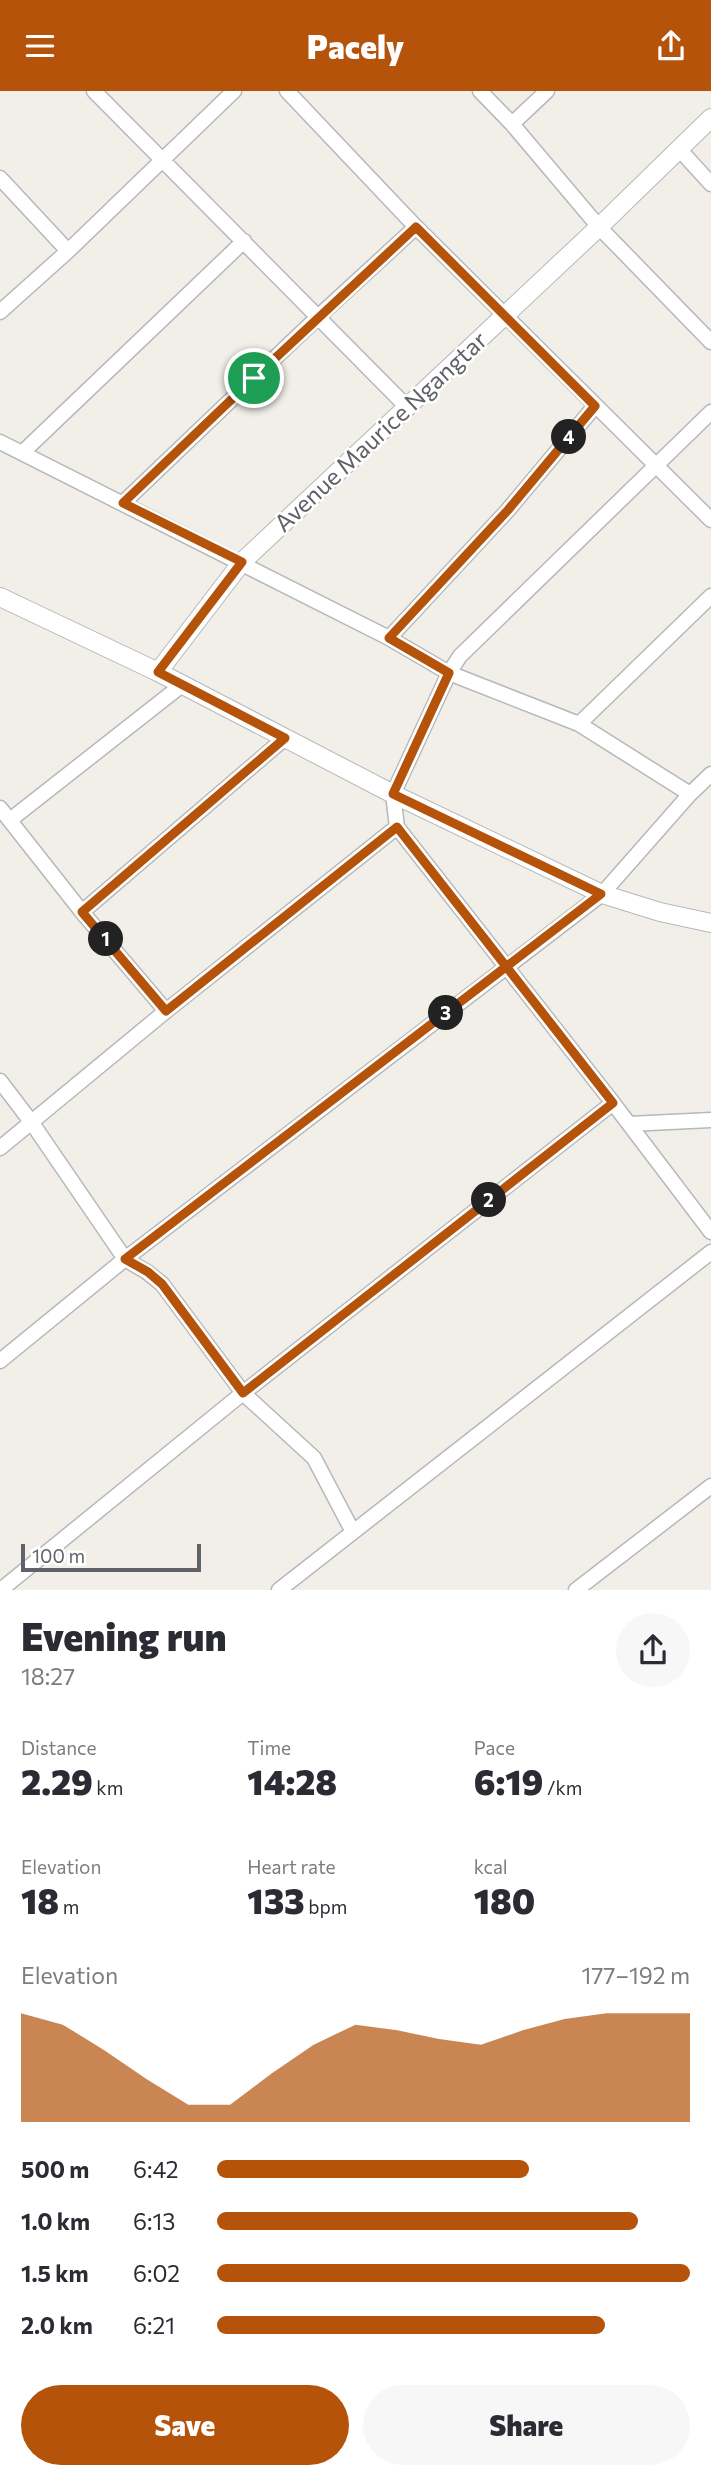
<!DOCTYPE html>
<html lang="en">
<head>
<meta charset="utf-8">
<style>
  body { margin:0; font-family:Commissioner,sans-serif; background:#f7f7f7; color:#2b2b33; height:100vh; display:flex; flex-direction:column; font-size:26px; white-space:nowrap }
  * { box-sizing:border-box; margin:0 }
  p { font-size:23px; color:#7c7c81 }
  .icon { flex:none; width:38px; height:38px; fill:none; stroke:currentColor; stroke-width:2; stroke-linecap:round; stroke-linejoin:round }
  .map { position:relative; height:1499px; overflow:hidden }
  .drawer { display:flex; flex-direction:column; background:#fff; flex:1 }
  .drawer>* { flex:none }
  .scale { position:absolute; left:21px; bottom:18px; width:180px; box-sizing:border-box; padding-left:7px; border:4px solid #5f6368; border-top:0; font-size:19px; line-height:24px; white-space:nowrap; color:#5f6368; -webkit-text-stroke:5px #fff; paint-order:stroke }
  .pin { position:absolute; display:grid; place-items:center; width:60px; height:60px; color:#fff; margin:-30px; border:4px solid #fff; border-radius:50%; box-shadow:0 2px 7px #0007 }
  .km { position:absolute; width:35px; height:35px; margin:-18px; border-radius:50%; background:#222; color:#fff; font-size:19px; line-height:35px; text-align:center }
  .round { display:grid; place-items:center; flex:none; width:74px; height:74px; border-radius:37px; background:#f7f7f7 }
  .headline { display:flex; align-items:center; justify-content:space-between; height:119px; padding:0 21px }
  h1 { font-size:38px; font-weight:800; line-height:52px }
  .figures { display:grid; grid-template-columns:repeat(3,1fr); gap:10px; height:119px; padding:7px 21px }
  .figures div { display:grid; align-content:center }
  .figures b { font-size:35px; font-weight:800 }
  .figures small { font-size:19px; font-weight:400 }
  .figures p { font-size:19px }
  .chart { height:196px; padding:14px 21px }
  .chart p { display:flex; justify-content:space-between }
  .chart svg { width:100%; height:126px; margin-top:7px; fill:#b45309; opacity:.7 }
  .primary-button { display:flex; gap:14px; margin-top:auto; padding:14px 21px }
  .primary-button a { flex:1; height:80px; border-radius:42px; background:#b45309; color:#fff; font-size:28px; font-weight:800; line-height:80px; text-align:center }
  .primary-button a+a { background:#f7f7f7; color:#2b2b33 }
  ul { padding:0 21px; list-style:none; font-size:23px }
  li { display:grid; grid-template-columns:112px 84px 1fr; align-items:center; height:52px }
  li i { height:18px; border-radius:9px; background:#b45309 }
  header { display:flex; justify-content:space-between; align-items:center; height:91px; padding:0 21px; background:#b45309; color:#fff; font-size:32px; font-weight:800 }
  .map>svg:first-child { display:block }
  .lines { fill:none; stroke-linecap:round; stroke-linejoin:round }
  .minor-casing { stroke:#b5b8bc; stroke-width:17 }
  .tertiary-casing { stroke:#b5b8bc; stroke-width:20 }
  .minor { stroke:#fff; stroke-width:14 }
  .tertiary { stroke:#fff; stroke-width:18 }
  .route-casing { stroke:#fff; stroke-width:14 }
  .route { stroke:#b45309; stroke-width:9 }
  .labels { text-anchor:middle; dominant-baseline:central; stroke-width:5; stroke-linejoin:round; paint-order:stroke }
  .street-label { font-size:24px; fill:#5f6368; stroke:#fff }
</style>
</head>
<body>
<header><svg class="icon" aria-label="menu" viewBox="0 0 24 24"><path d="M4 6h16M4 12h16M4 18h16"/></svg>Pacely<svg class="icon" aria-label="share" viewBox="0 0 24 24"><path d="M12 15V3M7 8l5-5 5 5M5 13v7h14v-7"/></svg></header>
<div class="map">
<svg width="711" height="1499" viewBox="0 0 711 1499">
  <rect width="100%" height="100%" fill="#f1efe8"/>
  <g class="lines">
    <g class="minor-casing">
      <path id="minor" d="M94,0l312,315
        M287,0l129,136 295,293
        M480,0l32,33 87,103 112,115
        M512,33l35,-33
        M680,59l31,34
        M0,87l68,73
        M0,221l68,-61 166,-160
        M711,321l-251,244 -11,17 -56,121 4,33 216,276 98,129
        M0,351l389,196 60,35 130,51 111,70
        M22,362l222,-212
        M123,412l196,-187 97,-89
        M389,547l119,-128 87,-104
        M579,633l132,-128
        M0,717l82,104 84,99
        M10,729l172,-135
        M82,821l203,-174
        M0,990l32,42 93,136 22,13 15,12 81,109 71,65 39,74
        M629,1033l82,-4
        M0,1057l166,-137 231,-184
        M0,1270l125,-102 477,-365 88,-100 21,-20
        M3,1497l240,-195 370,-290
        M279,1499l432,-338
        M576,1499l135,-104"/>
    </g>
    <g class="tertiary-casing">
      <path id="tertiary" d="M0,506l158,75 235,122 209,100 58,18 51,11
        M158,581l84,-110 357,-335 112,-109"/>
    </g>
    <use href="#minor" class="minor"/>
    <use href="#tertiary" class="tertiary"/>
  </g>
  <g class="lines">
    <g class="route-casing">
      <path id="route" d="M254,287l-131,125 119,59 -84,110 127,66 -203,174 84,99 231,-184 216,276 -370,290 -81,-109 -14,-12 -23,-13 476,-365 -208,-100 56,-121 -60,-35 119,-128 87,-104 -179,-179 -162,151"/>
    </g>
    <use href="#route" class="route"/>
  </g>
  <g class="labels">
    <g class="street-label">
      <text transform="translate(380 340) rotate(-43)">Avenue Maurice Ngangtar</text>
    </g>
  </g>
</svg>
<div class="scale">100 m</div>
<div class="pin" style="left:254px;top:287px;background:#1e9e55"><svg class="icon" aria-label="arrive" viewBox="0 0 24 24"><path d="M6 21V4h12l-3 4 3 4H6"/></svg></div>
<b class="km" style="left:106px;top:848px">1</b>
<b class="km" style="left:489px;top:1109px">2</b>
<b class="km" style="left:446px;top:922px">3</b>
<b class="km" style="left:569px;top:346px">4</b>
</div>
<section class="drawer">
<div class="headline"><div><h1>Evening run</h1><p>18:27</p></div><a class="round"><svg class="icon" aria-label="share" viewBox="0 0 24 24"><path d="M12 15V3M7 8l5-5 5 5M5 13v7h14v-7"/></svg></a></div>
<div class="figures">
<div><p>Distance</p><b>2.29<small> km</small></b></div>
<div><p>Time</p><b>14:28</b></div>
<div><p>Pace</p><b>6:19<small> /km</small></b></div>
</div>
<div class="figures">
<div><p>Elevation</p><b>18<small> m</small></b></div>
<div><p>Heart rate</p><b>133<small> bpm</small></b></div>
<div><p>kcal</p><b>180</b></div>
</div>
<div class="chart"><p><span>Elevation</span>177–192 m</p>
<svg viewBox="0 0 160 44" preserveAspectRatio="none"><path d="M0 44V6L10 10L20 19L30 29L40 38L50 38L60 27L70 17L80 10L90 12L100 15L110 17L120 12L130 8L140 6L150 6L160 6V44z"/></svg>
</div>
<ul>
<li><b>500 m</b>6:42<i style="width:66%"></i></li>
<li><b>1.0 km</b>6:13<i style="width:89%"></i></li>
<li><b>1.5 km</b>6:02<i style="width:100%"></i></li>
<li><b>2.0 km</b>6:21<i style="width:82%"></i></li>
</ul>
<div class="primary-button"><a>Save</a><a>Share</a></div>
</section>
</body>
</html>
